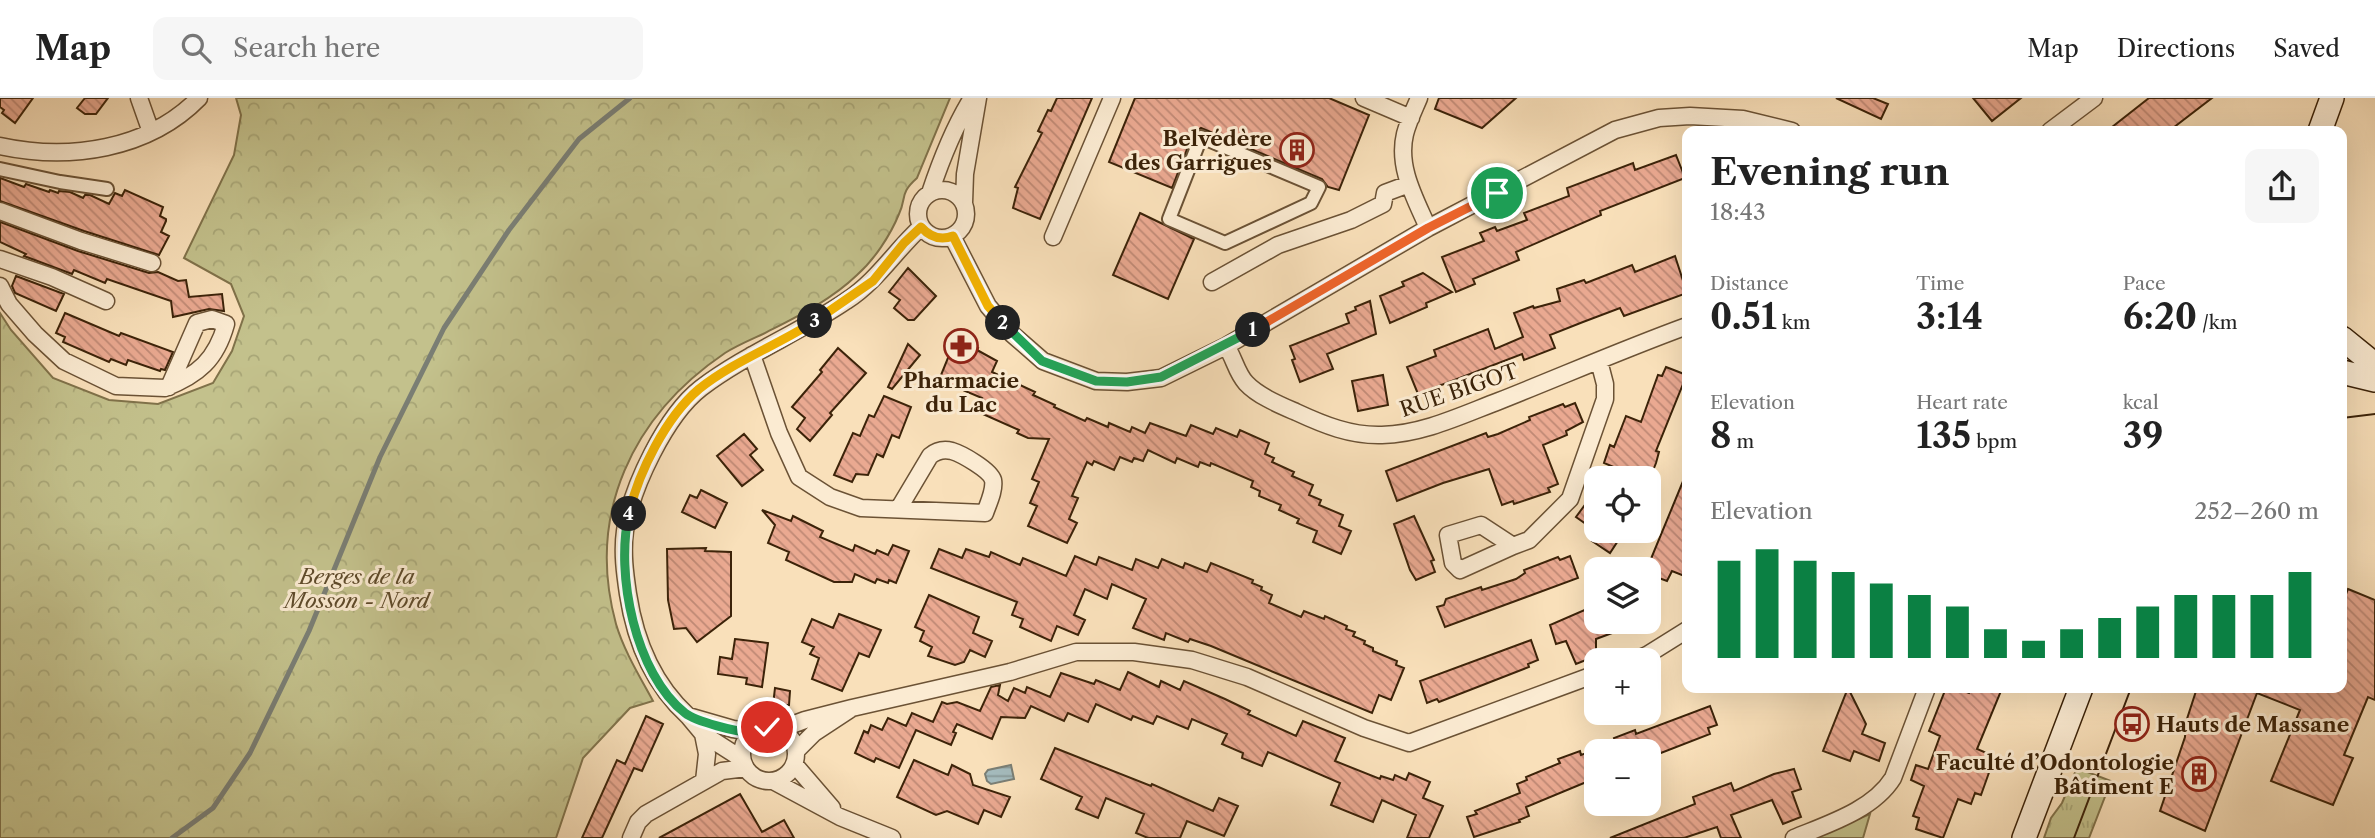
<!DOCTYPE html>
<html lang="en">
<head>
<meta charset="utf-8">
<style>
  body { margin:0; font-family:"Libre Caslon Text",serif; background:#f6f6f6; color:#222; height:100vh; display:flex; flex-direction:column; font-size:26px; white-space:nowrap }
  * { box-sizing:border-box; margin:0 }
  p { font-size:23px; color:#767676 }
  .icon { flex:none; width:38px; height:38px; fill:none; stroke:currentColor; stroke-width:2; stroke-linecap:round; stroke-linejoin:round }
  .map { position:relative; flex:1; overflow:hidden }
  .details { position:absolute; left:1682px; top:28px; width:665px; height:567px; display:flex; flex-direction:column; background:#fff; border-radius:14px; box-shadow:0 7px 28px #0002 }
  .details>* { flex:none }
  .controls { position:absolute; left:1584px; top:368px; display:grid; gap:14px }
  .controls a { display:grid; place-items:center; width:77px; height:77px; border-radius:14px; background:#fff; box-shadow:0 7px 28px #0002; font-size:35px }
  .pin { position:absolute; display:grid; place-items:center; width:60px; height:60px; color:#fff; margin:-30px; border:4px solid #fff; border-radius:50%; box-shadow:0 2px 7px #0007 }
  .km { position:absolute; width:35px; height:35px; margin:-18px; border-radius:50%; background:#222; color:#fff; font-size:19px; line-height:35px; text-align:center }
  .round { display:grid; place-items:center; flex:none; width:74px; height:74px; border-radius:14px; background:#f6f6f6 }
  .head { display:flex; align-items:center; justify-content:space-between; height:119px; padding:0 28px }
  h1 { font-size:38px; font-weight:800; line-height:52px }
  .stats { display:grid; grid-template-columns:repeat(3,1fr); gap:10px; height:119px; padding:7px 28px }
  .stats div { display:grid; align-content:center }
  .stats b { font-size:35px; font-weight:800 }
  .stats small { font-size:19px; font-weight:400 }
  .stats p { font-size:19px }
  .chart { height:196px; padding:14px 28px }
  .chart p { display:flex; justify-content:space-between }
  .chart svg { width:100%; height:126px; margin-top:7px; stroke:#0b8043; stroke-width:6 }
  header { display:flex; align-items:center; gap:42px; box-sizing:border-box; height:98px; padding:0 35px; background:#fff; border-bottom:2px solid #e0e0e0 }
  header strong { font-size:33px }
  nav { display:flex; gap:38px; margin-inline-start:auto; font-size:24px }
  .search { width:490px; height:63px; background:#f6f6f6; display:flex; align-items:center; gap:18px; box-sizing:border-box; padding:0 24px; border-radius:14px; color:#767676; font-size:26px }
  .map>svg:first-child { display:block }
  .grass { fill:url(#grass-tufts); stroke:#80724a; stroke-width:2 }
  .forest { fill:url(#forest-crowns); stroke:#80724a; stroke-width:2 }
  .water { fill:url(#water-rules); stroke:#7a7e74; stroke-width:2 }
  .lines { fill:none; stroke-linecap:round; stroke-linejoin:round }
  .stream { stroke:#7a7e74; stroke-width:5 }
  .building { fill:url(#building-back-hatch); stroke:#3c2309; stroke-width:2 }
  .pedestrian-casing { stroke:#6b5235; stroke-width:16 }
  .minor-casing { stroke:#6b5235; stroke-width:19 }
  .secondary-casing { stroke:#3c2309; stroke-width:26 }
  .pedestrian { stroke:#fbebd2; stroke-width:12 }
  .minor { stroke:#fbebd2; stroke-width:16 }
  .secondary { stroke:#fbebd2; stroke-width:23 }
  .tram { stroke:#3c2309; stroke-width:2 }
  .split-1-casing { stroke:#fff; stroke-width:14 }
  .split-2-casing { stroke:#fff; stroke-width:14 }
  .split-3-casing { stroke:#fff; stroke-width:14 }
  .split-4-casing { stroke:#fff; stroke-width:14 }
  .split-5-casing { stroke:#fff; stroke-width:14 }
  .split-1 { stroke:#f0652b; stroke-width:9 }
  .split-2 { stroke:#22a559; stroke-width:9 }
  .split-3 { stroke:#f5b400; stroke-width:9 }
  .split-4 { stroke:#f5b400; stroke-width:9 }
  .split-5 { stroke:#22a559; stroke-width:9 }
  .labels { text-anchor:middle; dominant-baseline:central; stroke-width:6; stroke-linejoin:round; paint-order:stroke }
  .poi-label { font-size:21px; font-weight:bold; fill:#3c2309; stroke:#fbebd2; text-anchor:end }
  .street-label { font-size:21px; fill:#3c2309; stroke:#fbebd2 }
  .park-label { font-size:21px; font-style:italic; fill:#5e4a2a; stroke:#fbebd2 }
</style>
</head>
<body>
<header>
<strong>Map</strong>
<div class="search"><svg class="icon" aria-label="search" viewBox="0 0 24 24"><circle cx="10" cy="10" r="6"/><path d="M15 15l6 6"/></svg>Search here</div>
<nav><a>Map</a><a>Directions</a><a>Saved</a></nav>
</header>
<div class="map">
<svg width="2375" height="740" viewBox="0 0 2375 740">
  <defs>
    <pattern id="grass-tufts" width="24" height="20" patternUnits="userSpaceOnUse" patternTransform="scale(1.75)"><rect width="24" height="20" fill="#c3c18c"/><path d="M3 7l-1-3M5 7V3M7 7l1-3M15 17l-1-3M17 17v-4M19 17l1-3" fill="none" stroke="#a8a677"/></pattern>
    <pattern id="forest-crowns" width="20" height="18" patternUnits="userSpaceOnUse" patternTransform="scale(1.75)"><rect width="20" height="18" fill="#c3c18c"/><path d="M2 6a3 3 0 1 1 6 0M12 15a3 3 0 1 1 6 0" fill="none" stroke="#a8a677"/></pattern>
    <pattern id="water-rules" width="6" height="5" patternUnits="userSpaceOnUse" patternTransform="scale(1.75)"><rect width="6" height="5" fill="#a4babc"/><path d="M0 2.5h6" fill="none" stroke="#879797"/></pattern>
    <pattern id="building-back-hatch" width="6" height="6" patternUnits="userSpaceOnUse" patternTransform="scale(1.75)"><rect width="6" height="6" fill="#eaa991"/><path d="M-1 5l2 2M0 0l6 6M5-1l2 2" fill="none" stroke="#bf8975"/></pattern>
  </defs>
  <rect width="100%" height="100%" fill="#f9e0ba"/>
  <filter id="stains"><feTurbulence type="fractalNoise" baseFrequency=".00286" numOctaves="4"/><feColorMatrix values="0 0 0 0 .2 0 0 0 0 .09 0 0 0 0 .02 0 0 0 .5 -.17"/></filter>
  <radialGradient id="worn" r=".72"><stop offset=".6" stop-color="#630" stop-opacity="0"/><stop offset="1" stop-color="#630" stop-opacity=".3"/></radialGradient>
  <path class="grass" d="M2077,670l34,13 -22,57h-45l7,-20 11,-15z
    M1870,716l-7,24h-50z"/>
  <path class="forest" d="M236,0h714l-33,80c-18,16 -10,19 -18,36 -9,22 -25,46 -42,61 -27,26 -61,42 -94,59 -13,6 -27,12 -38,19 -93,63 -139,161 -109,271 8,27 24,53 37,77l-23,7 -47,50 -27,80h-556v-525l11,17 42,48 56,22 49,4 55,-21 19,-32 12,-35 -13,-32 -47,-26 50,-103 7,-40z"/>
  <path class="water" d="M1011,667l3,14 -23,5 -4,-3 -2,-7 3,-4z"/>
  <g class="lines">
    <path class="stream" d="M172,740l41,-30 37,-55 59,-122 71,-174 64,-129 65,-98 70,-91 51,-41"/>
  </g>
  <path class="building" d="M0,0h33l-18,25 -13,-10 2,-3 -4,-3z
    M85,0h23l-12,16h-11l-8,-6z
    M1057,0h35l-52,121 -27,-11 5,-20 -3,-1 27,-54 -4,-2 10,-21 3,1z
    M1135,0h194l40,17 -30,75 -11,-3 -6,-8 -121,-51 -8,6 -21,54 -63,-26z
    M1439,0h77l-34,30 -47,-19z
    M1836,0h37l15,6 -7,15z
    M1973,0h48l-29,23z
    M2149,0h63l-43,33h-62z
    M1676,57l9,23 -85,33 1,4 -85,37 3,8 -46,19 2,5 -19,8 -14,-35 42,-16 -4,-8 15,-6 2,4 30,-11 -3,-7 45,-17 -2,-8 66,-25 2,7z
    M0,80l24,9 2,-3 23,8 1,-2 8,3 1,-2 11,1 13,6 2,-3h5l19,9 6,-11 7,3 3,-6 38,17 -3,9 6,3v2l-5,11 8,4 -10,19 -75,-24 -84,-30z
    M1140,115l54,26 -26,60 -55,-24z
    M0,124l78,29 71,22 9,-1 20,9 8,-1 3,17 33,-3 2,17 -15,-2 -36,8 -2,-16 -64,-22 -2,4 -31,-13 -2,4 -48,-18 2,-2 -26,-12z
    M1675,158l12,37 -63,23 -4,-8 -37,14 -33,13 5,13 -31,12 -2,-6 -104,40 -11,-27 29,-11 -2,-6 54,-21 7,20 28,-12 -9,-24 19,-7 1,2 26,-7 -3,-12 27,-9 2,3 46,-18 3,7z
    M908,170l28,28 -22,24h-6l-14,-12 6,-8 -11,-8z
    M1423,175l29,19 -26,11 1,4 -37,16 -10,-27 24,-10 -2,-4z
    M16,178l48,18 -8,17 -41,-18 -3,-7z
    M1370,203l6,33 -49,20 6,15 -33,13 -8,-22 3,-1 -5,-13 59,-23 -3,-9 10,-4 -1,-3z
    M65,215l54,23 2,-3 52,19 -8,18 -4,-1 -1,2 -32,-11 -2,5 -15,-6 -2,3 -46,-20 2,-5 -9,-4z
    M956,240l22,10 -1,2 20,11 -5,11 43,20 -2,3 22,10 -1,2 31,14 2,-3 21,9 1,-4 21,9 2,-5 13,6 5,-10 36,13 5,-11 22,9 3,-6 21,9 3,-7 29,13 -4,11 9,4 -2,4 22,10 -2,4 21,9 -4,10 12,5 -2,5 24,10 -4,11 12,5 -10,23 -28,-12 4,-11 -20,-8 2,-4 -20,-9 2,-5 -22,-9 1,-5 -9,-4 2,-6 -42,-18 -1,3 -10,-4 -2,5 -21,-9 -2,5 -27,-13 -5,11 -9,-3 -2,4 -12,-5 -6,13 -20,-9 -2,4 -5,-3 -15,34 6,2 -9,21 8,4 -10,20 -39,-17 9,-20 -7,-3 9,-21 -7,-3 17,-40 -21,-1 -11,-5 2,-3 -43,-19 6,-13 -43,-18z
    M908,246l12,11 -28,34 -4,-2z
    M838,250l28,25 -36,40 2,2 -22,26 -13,-12 8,-11 -13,-11 30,-35 -2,-2z
    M1666,269l18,7 -1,10 -27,67 3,1 -3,11 -6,15h-24l2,-5 -24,-10 6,-18 4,2 12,-31 15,6 17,-47 4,1z
    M1383,277l5,30 -30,6 -6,-30z
    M884,298l27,11 -12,31 -7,-3 -9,22 -6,-3 -9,21 -12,-1 -4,8 -18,-7 19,-42 7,3 9,-21 5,2z
    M1575,305l8,19 -17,9 1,4 -24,10 15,39 -10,4 2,4 -36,12 -1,-3 -11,4 -13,-36 -46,14 -46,18 -11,-30 100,-38 2,4 10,-3 32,-14 -1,-3 34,-13 2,3z
    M744,336l13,15 -7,6 13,15 -21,16 -25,-30z
    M1686,376l1,103 -15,-6 -5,10 -19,-7v-8z
    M701,392l26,13 -12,25 -33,-16 8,-17 7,3z
    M1587,404l9,5v24l-20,-14z
    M762,412l29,11 2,-5 30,15 -3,6 33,14 2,-6 20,9 2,-4 11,5 5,-10 16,6 -13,32 -7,-3 -1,3 -11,-4 -2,4 -20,-9 -3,8h-18l-48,-22 3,-8 -21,-9 7,-18z
    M1414,418l20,44 -3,1 4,11 -19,8 -6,-10 -16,-46z
    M1599,432h26l-15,23 -18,-12z
    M706,450l-1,3 26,1v64l-34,26 -11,-14 -12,1 -6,-29 -1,-51z
    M939,451l23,9 4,-9 23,8 2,-5 29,13 3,-7 43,18 9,-20 21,9 3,-8 33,13 4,-11 22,9 4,-9 21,9 2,-5 22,9 4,-9 42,17 -1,3 10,4 -1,3 11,5 -3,8 32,14 3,-6 20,8 1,-3 22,10 -1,3 9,3 -2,4 12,5 -1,3 9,4v3l24,10 -1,4 8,3 -13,32 -12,-5 -7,18 -161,-67 -21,-7 -2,3 -22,-9 -2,7 -31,-12 13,-29 -34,-15 -5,15 -22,-10 -11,26 11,5 -7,15 -21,-9 -6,15 -31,-14 3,-8 -11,-4 5,-13 -86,-34z
    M1570,458l8,22 -133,49 -8,-20 7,-2 2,-6 35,-12 1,3 34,-11 9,-6 -1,-3 34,-13 2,3z
    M2348,491l27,11v100l-7,-3 -24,58 9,3 -20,47 -62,-24 29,-71 -43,-17 -52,138 -45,-20 25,-74 1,-15 11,-34h145v-83z
    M929,497l50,22 -6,16 19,8 -7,16 -15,-7 -6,12 -9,3 -27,-9 4,-9 -12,-6 4,-10 -9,-4z
    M1596,507v16l43,2 -43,16v17l-20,8 -10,-23 -10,3 -6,-19z
    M839,516l42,16 -12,27 -10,-4 -17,38 -30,-12 7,-21 -9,-4 4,-7 -12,-5 10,-23 21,9z
    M735,541l33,4 -6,44 -16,-3 1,-6 -29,-4 2,-17 12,2z
    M1531,542l7,20 -10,4 1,3 -90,35 -2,-3 -10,4 -7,-22z
    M1128,574l31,15 2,-6 19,9 4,-9 41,18 25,12 -2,3 48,22 7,-15 42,17 -10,23 45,18 1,-3 12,4 2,-5 11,5 3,-7 21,9 -7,16 20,8 -14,32h-22l9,-23 -34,-15 -9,22 -42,-17 9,-22 -72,-31 -6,14 -20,-8 1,-5 -21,-9 5,-10 -35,-15 -4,10 -31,-13 -4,8 -20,-8 -2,4 -35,-16 -8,18 -20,-9 -4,8 -33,-15 -6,12 -24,-1 -9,22 -35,-15 -4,8 3,1 -5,12 -35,-15 -17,38 -23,-10 -2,4 -19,-9 9,-22 4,2 3,-8 11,5 6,-12 18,8 6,-13 21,9 9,-20 5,2 10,-2 23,9 11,-24 9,-2 -2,10 10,6 6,-13 11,5 2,-6 23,10 11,-24 33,11 2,-4 24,10z
    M775,590l15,3 -1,14h-16z
    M1848,590l18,36 -4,10 23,9 -6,18 -25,-10 -4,10 -27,-10z
    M1946,590h10l13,5 2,-5h19l11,3 -24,58 12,5 -4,11 6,2 -10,28 -6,-2 -4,11 -13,-5 -15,39 -27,-9 3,-11 -6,-2 11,-30 -13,-6 5,-15 12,4 12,-33 -11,-5z
    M1710,608l7,19 -9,3 2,6 -62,24v-7h-30l-4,-13 21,-8 1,4z
    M646,618l17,8 -21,47 -8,-3 -32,70h-20l35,-78 8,4z
    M1055,650l96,38 1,-2 61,27 6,-13 19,8 -14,30 -37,-15 -7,17h-32l-12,-5 8,-19 -38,-16 -8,20 -22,-9 6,-12 -41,-18z
    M1596,652v28l-70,29 3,9 -10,4 1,2 -46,15 -7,-20 10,-3 -2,-3 45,-18 -3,-9 10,-4 -1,-3 34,-14 -2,-4 22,-8 1,4z
    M914,662l34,15 4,-10 18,9 3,11 37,12 -9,20 -17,-7 -6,14 -31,-13 -11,4 -39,-18z
    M1794,671l7,20 -9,3 9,25 -18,7 -11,-24 -41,15 10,23h-20l-4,-11 -33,11h-74l85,-34 -2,-7 38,-14 3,8 40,-17z
    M740,696l22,38 22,-12 10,18h-135z"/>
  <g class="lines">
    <g class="pedestrian-casing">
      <path id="pedestrian" d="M1201,39l118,50 -8,16 -86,40 -56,-24z
        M0,71l60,13 47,7"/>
    </g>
    <g class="minor-casing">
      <path id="minor" d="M139,0l12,34
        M1364,0l47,20
        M1419,0c-5,12 -11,24 -14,36 -8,33 10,64 23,94
        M2050,33l44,-33
        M0,48c69,15 148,4 199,-48
        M918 116a24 24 0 1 1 48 0a24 24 0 1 1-48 0Z
        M930,95c11,-33 24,-66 42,-95
        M964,105l1,-29 13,-76
        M0,113l81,30 71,22
        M952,138l36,70 24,28 31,27 53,20 31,1 34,-4 65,-32 202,-118 187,-98 44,-12 31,-2 53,3 49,12
        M1053,139l59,-139
        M0,161l52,18 54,24
        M1212,184l66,-37 73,-25 32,-16 2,-11 24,-9
        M0,188l9,18 26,30 29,27 52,25 49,2c33,-13 51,-28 61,-64l-14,-5 -15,4 -28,64
        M1226,248c8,11 10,26 20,37 12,13 34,22 50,29 28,13 55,24 86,23 41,-1 80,-20 117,-34 63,-25 125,-52 188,-75
        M752,257l27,78 20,44 31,20 31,11 124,5c3,-9 10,-23 8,-33 -3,-10 -31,-26 -41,-29 -8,-2 -16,0 -22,5l-31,52
        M1513,448l-53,24 -7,-7 -5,-28 33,-10 32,21 16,-6 41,-41 35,-100v-15l-6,-23
        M1635,562l12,-5 40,-25
        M852,610l158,-36 66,-20h58l58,8 55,17 117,51 45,15 187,-69
        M688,618c-35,-32 -53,-76 -60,-122 -3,-20 -6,-42 -3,-63 6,-43 41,-116 76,-143 45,-34 98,-55 145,-87 31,-20 49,-50 75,-74
        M742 656a27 27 0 1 1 54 0a27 27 0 1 1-54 0Z
        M781,631l24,-9 47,-12 -38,25 -18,18
        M703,636l4,20 -3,27
        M742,661l-39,-25 -15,-18 45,13 20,3
        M795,667l37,43
        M773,683l67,36 52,21
        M631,740l7,-16 8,-8 76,-43 24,-3
        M1794,740c34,-14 79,-28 99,-60l34,-90"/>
    </g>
    <g class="secondary-casing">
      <path id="secondary" d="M2320,33l12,-33
        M2342,240l27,22
        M2342,274l33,8
        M2024,740l57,-150"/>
    </g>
    <use href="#pedestrian" class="pedestrian"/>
    <use href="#minor" class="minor"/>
    <use href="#secondary" class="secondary"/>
    <path class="tram" d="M2342,320l33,-4
      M2074,740l57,-150"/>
  </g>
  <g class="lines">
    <g class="split-1-casing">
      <path id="split-1" d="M1253,232l175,-102 69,-35"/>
    </g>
    <g class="split-2-casing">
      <path id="split-2" d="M1003,225l39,38 54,20 31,1 34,-5 92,-47"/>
    </g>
    <g class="split-3-casing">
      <path id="split-3" d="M815,223l58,-40 31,-38 17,-16c9,10 19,14 32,9l35,70 15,17"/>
    </g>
    <g class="split-4-casing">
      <path id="split-4" d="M629,416c9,-41 37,-97 70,-125 35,-28 79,-44 116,-68"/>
    </g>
    <g class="split-5-casing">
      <path id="split-5" d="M629,416c-14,59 6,160 56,199 10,8 53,20 67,19 4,-1 10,-4 15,-5"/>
    </g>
    <use href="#split-1" class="split-1"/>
    <use href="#split-2" class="split-2"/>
    <use href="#split-3" class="split-3"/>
    <use href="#split-4" class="split-4"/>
    <use href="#split-5" class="split-5"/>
  </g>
  <defs>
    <g id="building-ring" transform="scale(1.75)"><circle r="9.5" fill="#fbebd2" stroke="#8f2418" stroke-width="1.5"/><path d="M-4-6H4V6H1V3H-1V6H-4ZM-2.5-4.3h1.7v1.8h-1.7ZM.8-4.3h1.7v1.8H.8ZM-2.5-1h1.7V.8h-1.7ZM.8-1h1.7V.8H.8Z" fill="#8f2418"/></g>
    <g id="pharmacy-ring" transform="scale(1.75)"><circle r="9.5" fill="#fbebd2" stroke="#8f2418" stroke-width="1.5"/><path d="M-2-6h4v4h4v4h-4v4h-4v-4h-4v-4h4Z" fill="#8f2418"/></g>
    <g id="bus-ring" transform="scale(1.75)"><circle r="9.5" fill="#fbebd2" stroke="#8f2418" stroke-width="1.5"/><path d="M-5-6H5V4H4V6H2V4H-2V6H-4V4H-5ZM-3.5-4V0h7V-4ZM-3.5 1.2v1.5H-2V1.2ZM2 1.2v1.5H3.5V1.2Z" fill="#8f2418"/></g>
  </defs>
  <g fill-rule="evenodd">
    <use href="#building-ring" x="1297" y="52"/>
    <use href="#pharmacy-ring" x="961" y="248"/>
    <use href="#bus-ring" x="2132" y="626"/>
    <use href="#building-ring" x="2199" y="676"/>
  </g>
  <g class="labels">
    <g class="poi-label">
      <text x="1272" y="40">Belvédère<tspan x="1272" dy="24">des Garrigues</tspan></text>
      <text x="961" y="282" text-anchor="middle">Pharmacie<tspan x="961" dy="24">du Lac</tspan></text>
      <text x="2156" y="626" text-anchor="start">Hauts de Massane</text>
      <text x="2174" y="664">Faculté d’Odontologie<tspan x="2174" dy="24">Bâtiment E</tspan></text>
    </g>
    <g class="street-label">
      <text transform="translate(1459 292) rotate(-19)">RUE BIGOT</text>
    </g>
    <g class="park-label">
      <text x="357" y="478">Berges de la<tspan x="357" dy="24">Mosson - Nord</tspan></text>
    </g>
  </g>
  <rect width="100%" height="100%" filter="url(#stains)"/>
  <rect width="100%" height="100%" fill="url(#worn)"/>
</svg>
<div class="controls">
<a><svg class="icon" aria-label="locate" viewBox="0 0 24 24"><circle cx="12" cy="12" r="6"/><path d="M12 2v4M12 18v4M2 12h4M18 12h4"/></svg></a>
<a><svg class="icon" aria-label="layers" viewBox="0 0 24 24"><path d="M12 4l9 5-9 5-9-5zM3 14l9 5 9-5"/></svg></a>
<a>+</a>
<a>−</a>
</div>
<div class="pin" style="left:1497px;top:95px;background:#1e9e55"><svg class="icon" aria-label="arrive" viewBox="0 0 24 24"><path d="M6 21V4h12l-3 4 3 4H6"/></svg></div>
<div class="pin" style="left:767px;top:629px;background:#d93025"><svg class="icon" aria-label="check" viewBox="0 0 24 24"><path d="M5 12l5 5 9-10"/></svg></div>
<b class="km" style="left:1253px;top:232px">1</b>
<b class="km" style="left:1003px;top:225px">2</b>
<b class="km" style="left:815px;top:223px">3</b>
<b class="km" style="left:629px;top:416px">4</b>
<section class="details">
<div class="head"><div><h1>Evening run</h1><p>18:43</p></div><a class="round"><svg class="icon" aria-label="share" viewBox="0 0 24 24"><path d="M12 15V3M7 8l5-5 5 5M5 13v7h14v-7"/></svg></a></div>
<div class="stats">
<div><p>Distance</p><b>0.51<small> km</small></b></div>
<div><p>Time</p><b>3:14</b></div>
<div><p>Pace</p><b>6:20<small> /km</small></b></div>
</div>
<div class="stats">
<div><p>Elevation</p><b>8<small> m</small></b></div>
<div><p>Heart rate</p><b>135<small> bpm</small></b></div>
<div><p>kcal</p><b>39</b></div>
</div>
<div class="chart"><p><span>Elevation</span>252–260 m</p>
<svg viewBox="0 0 160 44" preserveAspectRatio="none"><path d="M5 44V10M15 44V6M25 44V10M35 44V14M45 44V18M55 44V22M65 44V26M75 44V34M85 44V38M95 44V34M105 44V30M115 44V26M125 44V22M135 44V22M145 44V22M155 44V14"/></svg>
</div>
</section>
</div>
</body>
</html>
